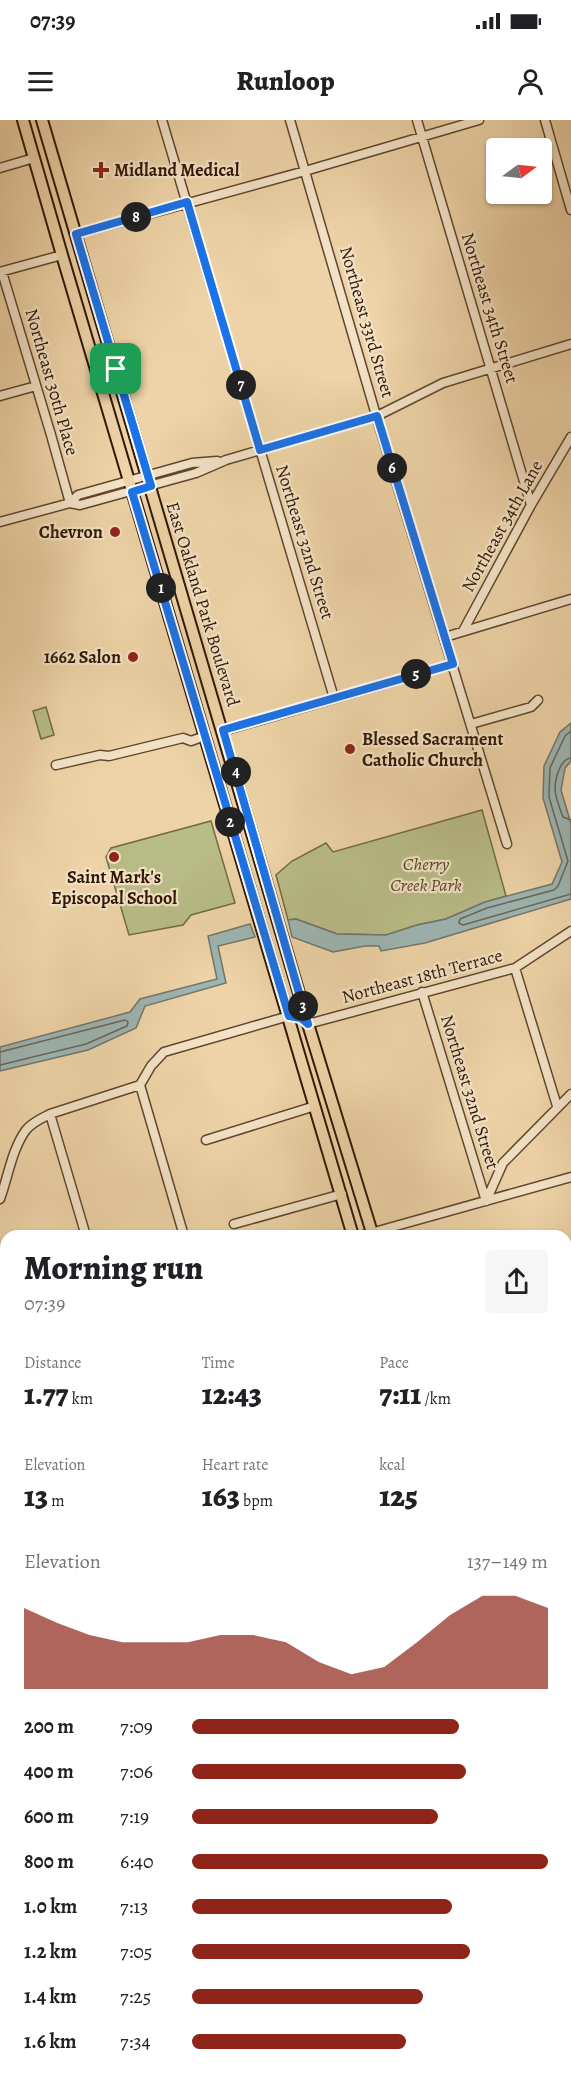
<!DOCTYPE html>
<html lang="en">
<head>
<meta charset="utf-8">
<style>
  body { margin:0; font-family:Alegreya,serif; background:#f6f6f6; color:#202124; height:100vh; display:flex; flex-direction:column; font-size:22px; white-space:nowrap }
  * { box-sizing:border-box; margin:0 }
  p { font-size:20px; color:#757577 }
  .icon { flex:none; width:33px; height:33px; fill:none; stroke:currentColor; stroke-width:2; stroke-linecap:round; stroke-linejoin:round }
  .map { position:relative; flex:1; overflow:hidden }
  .sheet { position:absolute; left:0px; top:1110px; width:572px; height:848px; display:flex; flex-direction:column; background:#fff; border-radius:18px 18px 0 0; box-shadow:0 2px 4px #0004 }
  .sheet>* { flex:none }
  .needle { width:39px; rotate:75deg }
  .fabs { position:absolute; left:486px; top:18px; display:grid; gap:12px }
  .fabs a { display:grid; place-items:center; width:66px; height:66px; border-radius:6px; background:#fff; box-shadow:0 2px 4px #0004; font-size:30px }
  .pin { position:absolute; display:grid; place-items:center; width:51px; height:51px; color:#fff; margin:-26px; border-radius:12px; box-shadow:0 3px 9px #0006 }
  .km { position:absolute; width:30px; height:30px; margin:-15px; border-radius:50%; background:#222; color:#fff; font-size:16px; line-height:30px; text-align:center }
  .round { display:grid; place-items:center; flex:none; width:63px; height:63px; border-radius:6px; background:#f6f6f6 }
  .summary { display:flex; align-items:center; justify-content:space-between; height:102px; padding:0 24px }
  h1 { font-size:33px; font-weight:800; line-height:45px }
  .figures { display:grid; grid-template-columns:repeat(3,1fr); gap:9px; height:102px; padding:6px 24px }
  .figures div { display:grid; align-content:center }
  .figures b { font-size:30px; font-weight:800 }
  .figures small { font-size:16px; font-weight:400 }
  .figures p { font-size:16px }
  .chart { height:168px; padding:12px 24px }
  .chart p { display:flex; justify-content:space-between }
  .chart svg { width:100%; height:108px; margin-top:6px; fill:#8f2418; opacity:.7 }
  ul { padding:0 24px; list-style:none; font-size:20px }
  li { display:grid; grid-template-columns:96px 72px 1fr; align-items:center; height:45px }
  li i { height:15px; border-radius:8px; background:#8f2418 }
  .status { display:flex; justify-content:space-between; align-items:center; height:42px; padding:0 30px; background:#fff; direction:ltr }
  .status svg { height:16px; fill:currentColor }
  header { display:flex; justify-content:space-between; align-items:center; height:78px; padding:0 24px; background:#fff; font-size:27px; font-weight:800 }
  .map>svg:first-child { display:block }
  .green { fill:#b8bc87; stroke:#746a46; stroke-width:1.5 }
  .water { fill:#9db5b2; stroke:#72766c; stroke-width:1.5 }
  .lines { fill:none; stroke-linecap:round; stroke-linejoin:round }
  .shore { stroke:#67665b; stroke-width:1.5 }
  .minor-casing { stroke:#60462d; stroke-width:11 }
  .major-casing { stroke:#311704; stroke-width:14 }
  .minor { stroke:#f3e2c6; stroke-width:8 }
  .major { stroke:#edd3a7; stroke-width:10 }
  .route-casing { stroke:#fff; stroke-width:12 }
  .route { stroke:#1a73e8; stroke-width:8 }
  .poi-dot { fill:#8f2418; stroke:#f3e2c6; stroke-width:2 }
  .labels { text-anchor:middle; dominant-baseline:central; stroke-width:4.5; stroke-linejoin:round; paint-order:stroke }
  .poi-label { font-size:18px; font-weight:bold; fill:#311704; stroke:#f3e2c6; text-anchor:start }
  .street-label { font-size:18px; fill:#311704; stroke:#f3e2c6 }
  .park-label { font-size:18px; font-style:italic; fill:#5a492b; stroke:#f3e2c6 }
</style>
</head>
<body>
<div class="status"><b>07:39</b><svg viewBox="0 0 49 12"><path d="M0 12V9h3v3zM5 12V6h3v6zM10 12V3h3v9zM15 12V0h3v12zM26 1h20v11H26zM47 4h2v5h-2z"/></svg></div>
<header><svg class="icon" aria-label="menu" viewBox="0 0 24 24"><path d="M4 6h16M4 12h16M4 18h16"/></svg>Runloop<svg class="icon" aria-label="person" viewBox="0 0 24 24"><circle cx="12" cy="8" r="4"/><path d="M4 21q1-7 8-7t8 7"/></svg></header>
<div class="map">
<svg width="571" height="1957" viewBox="0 0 571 1957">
  <rect width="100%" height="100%" fill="#edd3a7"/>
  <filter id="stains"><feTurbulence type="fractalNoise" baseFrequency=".00333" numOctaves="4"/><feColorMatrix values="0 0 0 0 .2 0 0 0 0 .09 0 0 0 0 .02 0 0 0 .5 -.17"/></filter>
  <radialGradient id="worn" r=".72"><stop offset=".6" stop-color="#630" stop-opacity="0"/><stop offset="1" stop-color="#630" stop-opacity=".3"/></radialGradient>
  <path class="green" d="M46,587l8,28 -13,4 -8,-28z
    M482,690l24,86 -23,7 -37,16 -29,6 -30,10 -50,-1 -41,-15 -8,1 -12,-45 16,-14 34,-18 7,9z
    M211,701l24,82 -44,12 -8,10 -54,10 -23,-78 5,-9z"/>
  <path class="water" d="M571,603v38l-6,7 -4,22 10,34v75l-146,44 -44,8 -2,-5h-14l-32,6 -41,-15 -4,-17 8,-1 41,15 49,1 31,-10 29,-6 39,-17 67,-18 10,-22 -19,-64 1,-32 16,-34z
    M250,804l5,13 -37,9 8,37 -81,23 -9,22 -48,22 -88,21v-24l130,-35 10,-13 77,-20 -9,-43z
    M6,1436v79l-6,7v-84z"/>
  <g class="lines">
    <path class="shore" d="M571,611l-6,5 -15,32 -1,29 19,64 -10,25 -4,4 -67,18 -27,11 -1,4 4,2 108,-31
      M571,638c-11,1 -16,21 -16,31 0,8 5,20 8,28l8,3
      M0,932l125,-32 3,2 -1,4 -41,18 -86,21"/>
    <g class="minor-casing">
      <path id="minor" d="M162,0l172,578
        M290,0l88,302 129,422
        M417,0l114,385
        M545,0l26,90
        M0,48l34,-10
        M76,114l229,-63 174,-51
        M0,152l62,-17
        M2,152l49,163 19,68
        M0,276l36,-10
        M70,383l8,-8 114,-32 25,-2
        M0,402l70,-19 10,2 116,-32 30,-13 151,-44 66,-33 128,-39
        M463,511l68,-126 40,-68
        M445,517l126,-38
        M471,604l60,-17 7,-7
        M223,611l230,-67
        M56,645l44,-10 9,1 74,-18 8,3 14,-5
        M515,848l42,138
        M422,872l64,209
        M308,904l207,-56 56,-37
        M140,965l44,151
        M50,994l36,122
        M206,1020l109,-34
        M0,1079c8,-22 12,-50 26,-69 5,-7 16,-12 24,-16l90,-29 11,-19 13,-14 125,-36
        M486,1081l17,-38 68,-69
        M234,1104l108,-30
        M360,1116l211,-59
        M0,1155l6,20
        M0,1285l6,-2
        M0,1384l6,-2
        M566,1734l5,-2
        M0,1847l6,-1
        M0,1937l6,-1
        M566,1949l5,-1
        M205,1952l2,5
        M306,1952l2,5
        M430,1952l64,3
        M354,1957l74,-5
        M509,1957h10
        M523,1957l33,-5"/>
    </g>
    <g class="major-casing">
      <path id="major" d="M23,0l39,135 291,981
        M42,0l266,904 65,212
        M566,1302l5,-6
        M566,1323l5,-6
        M566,1335l5,-7
        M0,1693l6,-1
        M0,1713l6,-1
        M566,1768l5,18
        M566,1826l5,18"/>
    </g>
    <use href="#minor" class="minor"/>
    <use href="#major" class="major"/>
  </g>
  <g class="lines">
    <g class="route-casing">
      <path id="route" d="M187,82l73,248 117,-34 76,248 -230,66 85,294 -7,-6 -12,-2 -157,-524 19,-6 -75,-252z"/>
    </g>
    <use href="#route" class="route"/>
  </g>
  <g class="poi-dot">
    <path d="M98 41h6v6h6v6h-6v6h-6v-6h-6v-6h6z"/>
    <circle cx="115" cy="412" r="6"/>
    <circle cx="133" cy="537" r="6"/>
    <circle cx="350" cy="629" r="6"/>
    <circle cx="114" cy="737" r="6"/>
  </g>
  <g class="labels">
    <g class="poi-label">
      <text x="114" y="50">Midland Medical</text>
      <text x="103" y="412" text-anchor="end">Chevron</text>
      <text x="121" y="537" text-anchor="end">1662 Salon</text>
      <text x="362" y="619">Blessed Sacrament<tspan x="362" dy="21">Catholic Church</tspan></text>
      <text x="114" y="757" text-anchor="middle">Saint Mark's<tspan x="114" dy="21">Episcopal School</tspan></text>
    </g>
    <g class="street-label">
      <text transform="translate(490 188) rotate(73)">Northeast 34th Street</text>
      <text transform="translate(367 202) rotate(74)">Northeast 33rd Street</text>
      <text transform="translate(52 262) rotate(74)">Northeast 30th Place</text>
      <text transform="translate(502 406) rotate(-61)">Northeast 34th Lane</text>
      <text transform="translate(305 422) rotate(73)">Northeast 32nd Street</text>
      <text transform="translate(203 484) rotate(73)">East Oakland Park Boulevard</text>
      <text transform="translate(422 856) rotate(-15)">Northeast 18th Terrace</text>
      <text transform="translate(470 972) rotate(73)">Northeast 32nd Street</text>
    </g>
    <g class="park-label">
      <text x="426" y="744">Cherry<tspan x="426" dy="21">Creek Park</tspan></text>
    </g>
  </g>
  <rect width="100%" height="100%" filter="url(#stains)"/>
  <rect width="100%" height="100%" fill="url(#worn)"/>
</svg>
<div class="fabs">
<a><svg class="needle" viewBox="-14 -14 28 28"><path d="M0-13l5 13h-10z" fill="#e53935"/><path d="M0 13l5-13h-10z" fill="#757577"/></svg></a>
</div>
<div class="pin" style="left:116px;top:249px;background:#1e9e55"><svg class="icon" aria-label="arrive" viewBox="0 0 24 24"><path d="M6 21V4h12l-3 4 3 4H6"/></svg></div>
<b class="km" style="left:161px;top:468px">1</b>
<b class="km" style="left:230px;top:702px">2</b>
<b class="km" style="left:303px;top:886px">3</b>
<b class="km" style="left:236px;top:652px">4</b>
<b class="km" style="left:416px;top:554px">5</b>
<b class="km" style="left:392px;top:348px">6</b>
<b class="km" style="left:241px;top:265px">7</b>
<b class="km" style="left:136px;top:97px">8</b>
<section class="sheet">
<div class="summary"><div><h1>Morning run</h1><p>07:39</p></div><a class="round"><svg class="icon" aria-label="share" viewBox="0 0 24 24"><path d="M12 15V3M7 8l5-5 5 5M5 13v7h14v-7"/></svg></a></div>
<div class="figures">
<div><p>Distance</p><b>1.77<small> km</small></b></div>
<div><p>Time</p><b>12:43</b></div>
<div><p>Pace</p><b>7:11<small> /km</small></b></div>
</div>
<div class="figures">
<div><p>Elevation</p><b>13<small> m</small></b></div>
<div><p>Heart rate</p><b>163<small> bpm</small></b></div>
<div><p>kcal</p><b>125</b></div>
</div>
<div class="chart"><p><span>Elevation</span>137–149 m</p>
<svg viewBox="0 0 160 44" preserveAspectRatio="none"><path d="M0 44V11L10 17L20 22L30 25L40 25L50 25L60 22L70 22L80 25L90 33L100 38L110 35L120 25L130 14L140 6L150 6L160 11V44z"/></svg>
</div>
<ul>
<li><b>200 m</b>7:09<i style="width:75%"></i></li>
<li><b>400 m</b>7:06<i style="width:77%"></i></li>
<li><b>600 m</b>7:19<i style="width:69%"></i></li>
<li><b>800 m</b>6:40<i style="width:100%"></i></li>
<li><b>1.0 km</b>7:13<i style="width:73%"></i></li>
<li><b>1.2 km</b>7:05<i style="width:78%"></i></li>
<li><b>1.4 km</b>7:25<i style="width:65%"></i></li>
<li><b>1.6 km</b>7:34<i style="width:60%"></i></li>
</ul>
</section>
</div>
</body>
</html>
